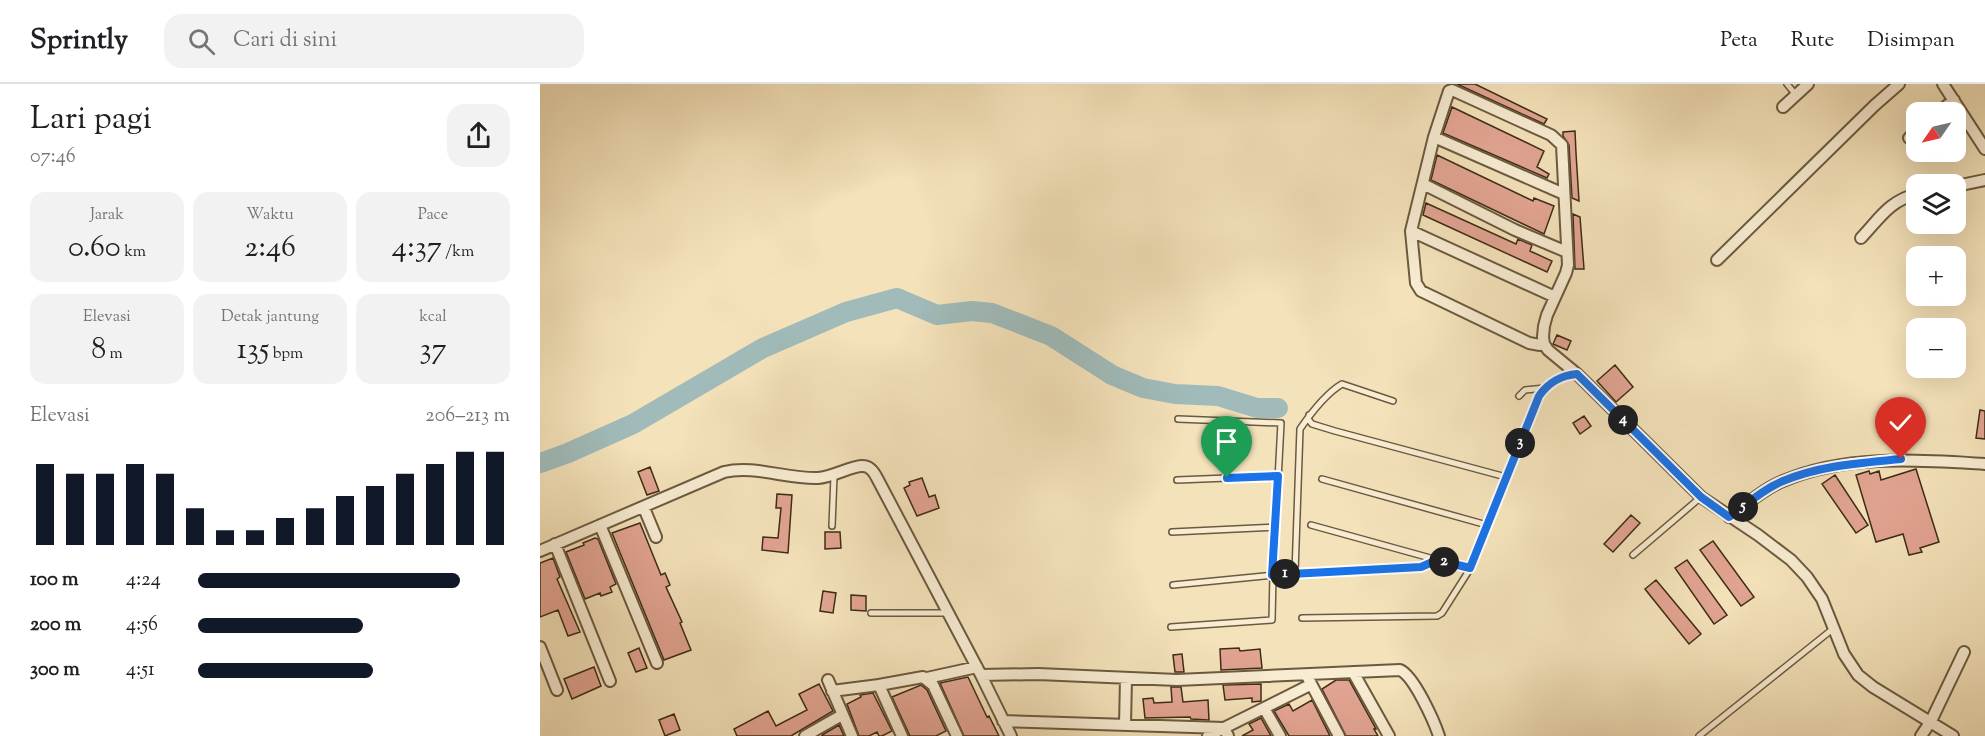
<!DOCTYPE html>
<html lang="id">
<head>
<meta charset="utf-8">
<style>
  body { margin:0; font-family:"Sorts Mill Goudy",serif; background:#f2f2f2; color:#202124; height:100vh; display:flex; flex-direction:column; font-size:22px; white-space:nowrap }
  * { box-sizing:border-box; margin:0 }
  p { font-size:20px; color:#757577 }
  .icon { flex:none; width:33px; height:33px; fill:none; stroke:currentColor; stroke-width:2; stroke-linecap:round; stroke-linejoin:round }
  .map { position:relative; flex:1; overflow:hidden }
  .side { display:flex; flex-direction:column; background:#fff; width:540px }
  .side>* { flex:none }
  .needle { width:39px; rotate:236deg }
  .fabs { position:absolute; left:1366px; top:18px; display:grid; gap:12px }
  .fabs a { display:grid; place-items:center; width:60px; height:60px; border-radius:12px; background:#fff; box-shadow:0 6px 24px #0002; font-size:30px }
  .pin { position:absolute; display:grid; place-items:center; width:51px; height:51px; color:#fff; margin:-62px -26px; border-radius:50% 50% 50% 0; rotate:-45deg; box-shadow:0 0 6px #0007 }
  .pin .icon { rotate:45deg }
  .km { position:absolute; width:30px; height:30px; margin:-15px; border-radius:50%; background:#222; color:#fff; font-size:16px; line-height:30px; text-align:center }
  .round { display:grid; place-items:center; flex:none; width:63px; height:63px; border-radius:18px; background:#f2f2f2 }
  .overview { display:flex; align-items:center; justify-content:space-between; height:102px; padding:0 30px }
  h1 { font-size:33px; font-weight:600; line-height:45px }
  .stats { display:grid; grid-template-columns:repeat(3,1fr); gap:9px; height:102px; padding:6px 30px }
  .stats div { display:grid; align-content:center; border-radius:15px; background:#f2f2f2; text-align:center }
  .stats b { font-size:30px; font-weight:600 }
  .stats small { font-size:16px; font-weight:400 }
  .stats p { font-size:16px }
  .chart { height:168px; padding:12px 30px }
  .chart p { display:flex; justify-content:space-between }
  .chart svg { width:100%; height:108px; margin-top:6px; stroke:#111827; stroke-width:6 }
  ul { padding:0 30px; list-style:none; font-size:20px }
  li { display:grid; grid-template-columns:96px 72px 1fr; align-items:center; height:45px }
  li i { height:15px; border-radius:8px; background:#111827 }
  header { display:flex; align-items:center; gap:36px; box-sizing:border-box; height:84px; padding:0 30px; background:#fff; border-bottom:2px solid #e0e0e0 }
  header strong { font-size:28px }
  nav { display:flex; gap:33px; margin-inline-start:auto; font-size:21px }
  .search { width:420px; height:54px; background:#f2f2f2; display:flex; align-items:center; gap:15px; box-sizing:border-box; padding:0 21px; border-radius:18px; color:#757577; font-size:22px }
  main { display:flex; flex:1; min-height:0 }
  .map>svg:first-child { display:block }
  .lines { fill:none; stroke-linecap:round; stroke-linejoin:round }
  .river { stroke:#a0bbba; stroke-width:20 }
  .building { fill:#e2a492; stroke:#3d2c16; stroke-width:1.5 }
  .service-casing { stroke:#6b5a3f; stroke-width:8 }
  .minor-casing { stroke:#6b5a3f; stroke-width:14 }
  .service { stroke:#f8ecd2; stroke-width:5 }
  .minor { stroke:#f8ecd2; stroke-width:10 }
  .route-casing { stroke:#fff; stroke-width:12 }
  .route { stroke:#1a73e8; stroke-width:8 }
</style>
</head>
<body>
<header>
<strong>Sprintly</strong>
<div class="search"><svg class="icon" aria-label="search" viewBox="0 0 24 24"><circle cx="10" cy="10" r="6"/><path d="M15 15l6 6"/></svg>Cari di sini</div>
<nav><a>Peta</a><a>Rute</a><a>Disimpan</a></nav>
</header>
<main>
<section class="side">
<div class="overview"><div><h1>Lari pagi</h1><p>07:46</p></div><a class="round"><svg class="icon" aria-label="share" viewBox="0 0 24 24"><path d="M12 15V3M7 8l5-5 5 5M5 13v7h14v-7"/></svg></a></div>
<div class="stats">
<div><p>Jarak</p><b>0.60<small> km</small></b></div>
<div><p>Waktu</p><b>2:46</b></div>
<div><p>Pace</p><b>4:37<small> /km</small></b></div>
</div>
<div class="stats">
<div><p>Elevasi</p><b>8<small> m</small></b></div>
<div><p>Detak jantung</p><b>135<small> bpm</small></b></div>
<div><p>kcal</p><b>37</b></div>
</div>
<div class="chart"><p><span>Elevasi</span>206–213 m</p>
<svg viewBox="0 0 160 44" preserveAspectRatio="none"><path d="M5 44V11M15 44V15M25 44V15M35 44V11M45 44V15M55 44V29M65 44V38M75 44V38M85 44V33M95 44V29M105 44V24M115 44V20M125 44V15M135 44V11M145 44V6M155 44V6"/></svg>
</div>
<ul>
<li><b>100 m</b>4:24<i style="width:84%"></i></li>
<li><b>200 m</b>4:56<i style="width:53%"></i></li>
<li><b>300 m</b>4:51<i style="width:56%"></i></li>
</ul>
</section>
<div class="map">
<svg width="1445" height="652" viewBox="0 0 1445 652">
  <rect width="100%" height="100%" fill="#f4e2ba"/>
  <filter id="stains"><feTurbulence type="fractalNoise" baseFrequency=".00333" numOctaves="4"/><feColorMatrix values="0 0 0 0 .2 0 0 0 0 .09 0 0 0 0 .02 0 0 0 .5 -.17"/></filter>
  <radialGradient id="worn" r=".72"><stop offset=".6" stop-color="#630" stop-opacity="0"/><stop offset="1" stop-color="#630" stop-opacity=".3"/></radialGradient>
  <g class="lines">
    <path class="river" d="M0,379l28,-10 65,-29 130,-76 83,-36 51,-14 40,17 35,-4 20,2 59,23 61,39 31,13 32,6 43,2 39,12h21"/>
  </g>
  <path class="building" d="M917,0h18l72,35 -3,5z
    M912,23l92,44 -7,16 12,7 -2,4 -104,-45z
    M1035,47l1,22 3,48 -7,-3 -3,-53 -6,-9v-4z
    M897,71l96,46 1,-3 20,8 -10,28 -113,-54z
    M886,119l90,41 2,-5 14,6 -2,6 22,10 -5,11 -124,-57z
    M1033,130l7,3 4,52h-9z
    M1017,251l14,6 -4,9 -14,-6z
    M1075,281l18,22 -17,15 -19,-21z
    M1440,326l5,1v28l-9,-1z
    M1044,332l7,10 -11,8 -7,-11z
    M110,383l9,24 -12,4 -9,-23z
    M1376,385l23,73 -19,6 2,4 -13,3 -6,-21 -27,8 -20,-67 13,-4 1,3 9,-3 2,9z
    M1295,391l33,50 -12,8 -34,-49z
    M382,394l7,19 6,-2 4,13 -22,8 -13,-28 6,-3 -1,-3z
    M237,410l15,1 -4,58 -26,-3 1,-13 15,1 3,-30h-5z
    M1091,431l9,8 -27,29 -9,-8z
    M100,439l21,52 4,-2 5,12 -4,2 16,35 -2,1 11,27 -27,10 -52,-127z
    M285,448h15l1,16 -16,1z
    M55,454l3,1 18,45 -6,3 2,5 -11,4 -1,-3 -15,6 -19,-47 18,-7 -1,-2z
    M1173,457l41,56 -13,9 -41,-56z
    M13,474l7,19 -3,2 23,53 -12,4 -10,-26 -18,7v-54z
    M1147,476l40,55 -13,9 -39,-56z
    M1116,496l45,54 -12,10 -44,-55z
    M283,507l13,2 -3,20 -13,-2z
    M311,511l15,1v15l-15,-1z
    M99,564l8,20 -11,4 -8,-19z
    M699,564l1,3 20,-2 2,19 -41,2 -1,-21z
    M642,570l2,18h-9l-2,-17z
    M54,583l7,19 -29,13 -8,-20z
    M428,593l19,40 2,-1 10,20h-35l-24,-53z
    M796,596h13l27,49h-2l4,7h-32l-24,-47z
    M279,600l14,27 -42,25h-54l-3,-7 34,-18 8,15 31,-16 -8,-16z
    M721,600v17l-9,1v-4l-27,2 -2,-15z
    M381,601l6,5 19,41 -10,5h-26l-18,-39z
    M631,603h10l2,15 25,-2 1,20 -18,-1 -1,-2 -45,1 -2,-19 10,-1 1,5 18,-1z
    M333,609l19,38 -10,5h-3l-2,-4 -8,4h-10l-12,-32 14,-7 -1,-2z
    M772,616l18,36h-41l-15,-25 15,-7 4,7z
    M134,630l6,16 -15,6 -6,-16z
    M721,634l10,18h-29l11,-6 -4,-6z
    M299,641l5,11h-22v-1z"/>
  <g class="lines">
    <g class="service-casing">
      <path id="service" d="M1247,0l9,11
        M979,312l6,-6 20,-2
        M769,331l-1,4 4,5 23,7 171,46
        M782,395l165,46
        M637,396l101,-4
        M771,441l159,44
        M292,442l2,-50
        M632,448l103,-5
        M1093,471l68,-58
        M755,489l5,-144c11,-16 25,-35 42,-45l51,17
        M633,501l122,-12 126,-6 16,-7
        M331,529h76
        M762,534l135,-2 5,-3 28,-44 69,-173c8,-12 22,-20 37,-22
        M631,543l101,-7 1,-45 8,-152 -103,-4
        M1159,652l135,-108"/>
    </g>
    <g class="minor-casing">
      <path id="minor" d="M1403,0l42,65
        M1243,23l25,-23
        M1399,28l15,-12
        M894,53l130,57
        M1369,54l8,-7
        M883,100l92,46 52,22
        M1416,102l29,-6
        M871,147l5,52 5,8 108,52 11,2 4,-1
        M1321,154c18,-19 29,-38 56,-44
        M1177,176l158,-155 24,-21
        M1015,213l-144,-66 23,-94 15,-46 3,-1 99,45 11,10 6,120 -2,8 -19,42 -3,11 -1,11 1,7 4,6 29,24 124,123 57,38 33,25 16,17 15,22 22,55 14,21 15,12 80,49
        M104,424l12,29
        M1189,433c17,-12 34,-28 54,-36 64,-27 135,-21 202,-17
        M60,441l57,138
        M15,460l55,137
        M0,467l184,-79c30,-7 63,7 94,6 15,-1 35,-13 45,-12 7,0 11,6 14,12l104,197 30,61
        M0,563l17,43
        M813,588l36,64
        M441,591l57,-1 139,6 223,-10c14,6 34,51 39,66
        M387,594l50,-11
        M768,594l31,58
        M288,596l24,56
        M292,607l47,-6
        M724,624l16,28
        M463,637l221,7 4,8
        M585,641l1,-47
        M265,652l37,-21
        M362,652l-23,-51 44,-8 10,8 24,51
        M668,652l102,-51
        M1381,652l10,-15 33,-69"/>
    </g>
    <use href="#service" class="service"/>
    <use href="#minor" class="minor"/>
  </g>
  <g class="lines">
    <g class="route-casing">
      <path id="route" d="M687,394l51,-2 -6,99 149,-8 16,-7 33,8 69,-172c9,-13 23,-21 38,-22l124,123 28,20c17,-12 34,-28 54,-36 38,-16 78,-18 118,-22"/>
    </g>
    <use href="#route" class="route"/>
  </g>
  <rect width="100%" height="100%" filter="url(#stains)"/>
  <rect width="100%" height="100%" fill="url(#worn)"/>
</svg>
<div class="fabs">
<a><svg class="needle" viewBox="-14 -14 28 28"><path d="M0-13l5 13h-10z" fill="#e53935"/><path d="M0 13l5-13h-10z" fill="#757577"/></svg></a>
<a><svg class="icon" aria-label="layers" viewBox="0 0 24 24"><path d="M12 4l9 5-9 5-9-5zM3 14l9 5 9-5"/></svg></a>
<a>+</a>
<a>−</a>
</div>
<div class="pin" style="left:687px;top:394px;background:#1e9e55"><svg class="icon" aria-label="arrive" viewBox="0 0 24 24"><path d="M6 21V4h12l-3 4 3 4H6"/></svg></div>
<div class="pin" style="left:1361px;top:375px;background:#d93025"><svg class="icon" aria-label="check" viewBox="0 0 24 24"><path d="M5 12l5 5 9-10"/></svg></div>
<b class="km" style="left:745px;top:490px">1</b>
<b class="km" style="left:904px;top:478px">2</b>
<b class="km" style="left:980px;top:359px">3</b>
<b class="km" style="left:1083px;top:336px">4</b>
<b class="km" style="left:1203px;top:423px">5</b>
</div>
</main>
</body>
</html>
